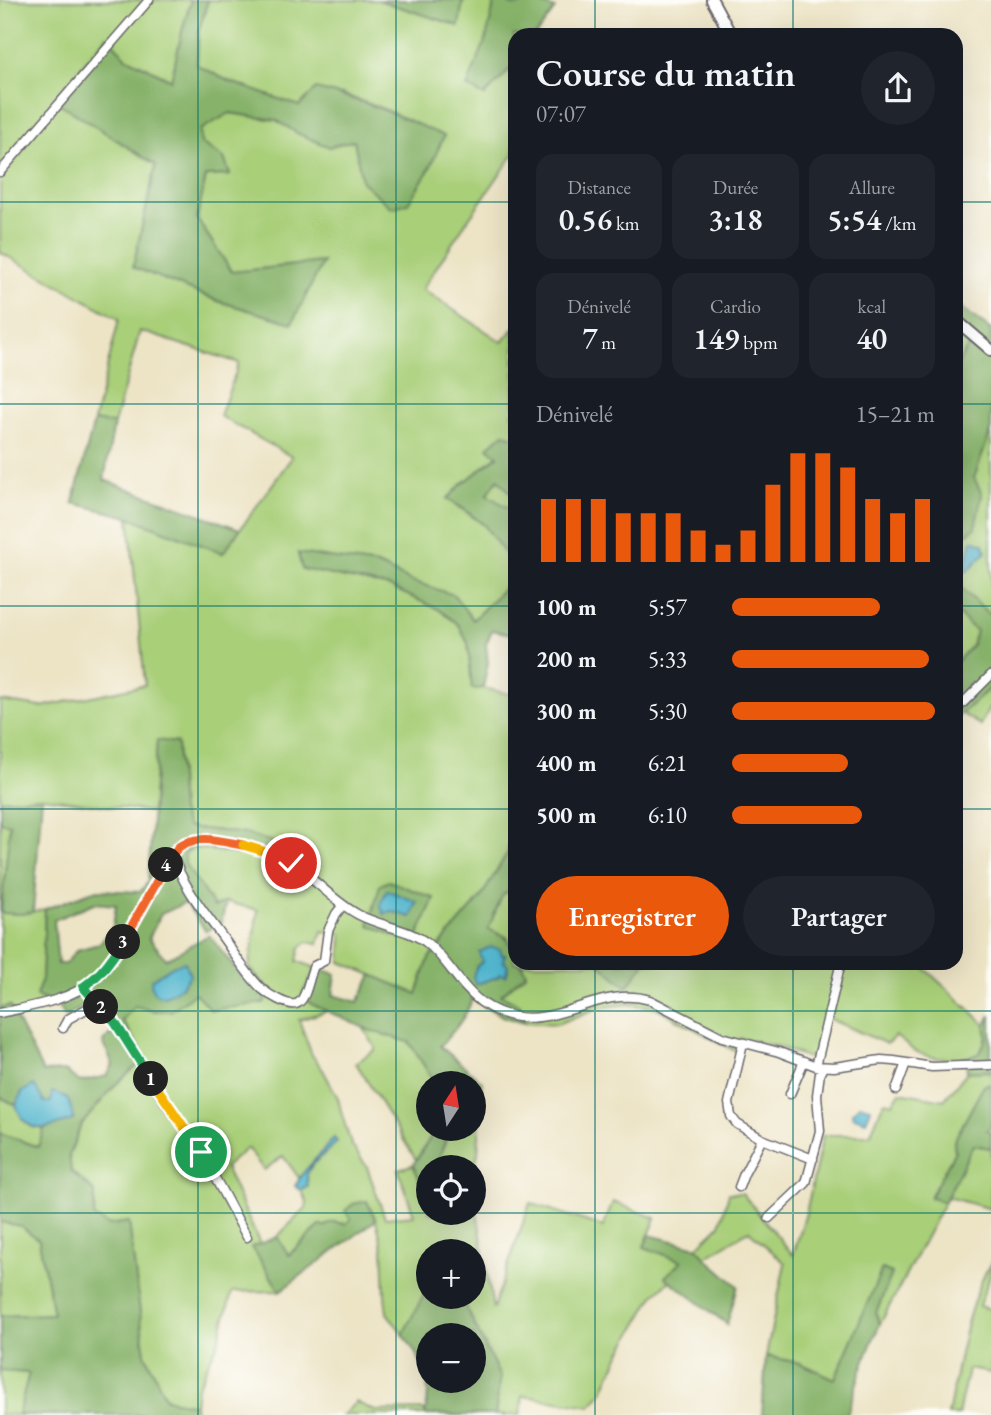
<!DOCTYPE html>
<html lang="fr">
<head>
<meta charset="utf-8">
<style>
  body { margin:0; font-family:"EB Garamond",serif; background:#20242c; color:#f1f3f6; height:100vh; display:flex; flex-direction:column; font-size:26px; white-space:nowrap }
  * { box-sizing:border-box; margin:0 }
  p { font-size:23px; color:#9ea1a6 }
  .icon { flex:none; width:38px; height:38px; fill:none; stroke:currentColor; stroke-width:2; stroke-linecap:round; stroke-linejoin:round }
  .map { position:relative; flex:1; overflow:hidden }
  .drawer { position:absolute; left:508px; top:28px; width:455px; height:942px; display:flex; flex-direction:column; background:#171b24; border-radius:21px; box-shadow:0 7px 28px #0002 }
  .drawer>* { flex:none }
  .needle { width:46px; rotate:12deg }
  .buttons { position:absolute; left:416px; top:1071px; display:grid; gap:14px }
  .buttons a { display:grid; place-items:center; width:70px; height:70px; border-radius:50%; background:#171b24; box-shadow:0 7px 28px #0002; font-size:35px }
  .pin { position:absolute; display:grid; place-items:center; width:60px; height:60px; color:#fff; margin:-30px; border:4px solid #fff; border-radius:50%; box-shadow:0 2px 7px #0007 }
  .km { position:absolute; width:35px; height:35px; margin:-18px; border-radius:50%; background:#222; color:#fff; font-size:19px; line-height:35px; text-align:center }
  .round { display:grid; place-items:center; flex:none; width:74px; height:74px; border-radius:37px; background:#20242c }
  .summary { display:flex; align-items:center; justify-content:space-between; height:119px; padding:0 28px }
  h1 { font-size:38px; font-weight:600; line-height:52px }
  .stats { display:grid; grid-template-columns:repeat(3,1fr); gap:10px; height:119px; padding:7px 28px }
  .stats div { display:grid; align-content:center; border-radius:18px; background:#20242c; text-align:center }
  .stats b { font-size:30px; font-weight:600 }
  .stats small { font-size:19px; font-weight:400 }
  .stats p { font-size:19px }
  .chart { height:196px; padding:14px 28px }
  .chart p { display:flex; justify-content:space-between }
  .chart svg { width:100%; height:126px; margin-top:7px; stroke:#ea580c; stroke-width:6 }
  .cta { display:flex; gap:14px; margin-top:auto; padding:14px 28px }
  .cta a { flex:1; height:80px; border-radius:42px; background:#ea580c; color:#fff; font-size:28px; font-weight:600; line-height:80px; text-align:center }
  .cta a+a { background:#20242c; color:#f1f3f6 }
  ul { padding:0 28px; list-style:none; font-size:23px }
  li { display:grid; grid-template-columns:112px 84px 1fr; align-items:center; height:52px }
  li i { height:18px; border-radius:9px; background:#ea580c }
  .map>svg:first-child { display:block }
  .green { fill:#a9cf79; stroke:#66785a; stroke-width:2 }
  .forest { fill:#86b269; stroke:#546a52; stroke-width:2; fill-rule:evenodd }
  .water { fill:#4eb4cd; stroke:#386b84; stroke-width:2 }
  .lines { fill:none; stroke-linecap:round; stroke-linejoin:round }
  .minor-casing { stroke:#69666c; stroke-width:11 }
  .major-casing { stroke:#69666c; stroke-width:14 }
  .minor { stroke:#fff; stroke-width:8 }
  .major { stroke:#fff; stroke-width:10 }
  .split-1-casing { stroke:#fff; stroke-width:14 }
  .split-2-casing { stroke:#fff; stroke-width:14 }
  .split-3-casing { stroke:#fff; stroke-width:14 }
  .split-4-casing { stroke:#fff; stroke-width:14 }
  .split-5-casing { stroke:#fff; stroke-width:14 }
  .split-6-casing { stroke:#fff; stroke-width:14 }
  .split-1 { stroke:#f5b400; stroke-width:9 }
  .split-2 { stroke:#22a559; stroke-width:9 }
  .split-3 { stroke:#22a559; stroke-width:9 }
  .split-4 { stroke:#f0652b; stroke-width:9 }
  .split-5 { stroke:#f0652b; stroke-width:9 }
  .split-6 { stroke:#f5b400; stroke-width:9 }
  .grid { fill:none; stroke:#0f766e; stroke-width:2; stroke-opacity:0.55 }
</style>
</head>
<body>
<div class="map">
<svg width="991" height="1415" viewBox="0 0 991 1415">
  <rect width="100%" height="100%" fill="#fdfcf7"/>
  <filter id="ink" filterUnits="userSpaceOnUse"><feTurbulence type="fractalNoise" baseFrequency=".0143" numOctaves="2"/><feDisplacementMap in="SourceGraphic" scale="14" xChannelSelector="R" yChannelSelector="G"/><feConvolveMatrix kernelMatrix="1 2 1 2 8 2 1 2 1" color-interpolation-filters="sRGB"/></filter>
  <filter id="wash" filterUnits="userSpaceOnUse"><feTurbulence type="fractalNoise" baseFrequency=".00686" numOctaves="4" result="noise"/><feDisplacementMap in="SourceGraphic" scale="28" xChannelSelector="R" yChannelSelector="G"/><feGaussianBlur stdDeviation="1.57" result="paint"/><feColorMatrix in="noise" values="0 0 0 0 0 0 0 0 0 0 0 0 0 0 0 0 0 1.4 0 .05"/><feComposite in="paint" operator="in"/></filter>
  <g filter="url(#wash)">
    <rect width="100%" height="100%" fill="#ede4c6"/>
    <path class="green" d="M0,0h191l-8,27 -11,53 -46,-23 -19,-20 -53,63 102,65 -23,102 85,34 74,22 30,-61 -90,10 -35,-53 9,-43 24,-1 -6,-17 -23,-15 -1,-13 29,-17 47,7 23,14 56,6 7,42 81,-46 -59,-27 -42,-15 -43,12 -71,-25 -32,-16 3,-35 9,-30h170l80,26 5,-26h32l-9,39 -1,57 29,-31v89l-49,70 -43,65 80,53 12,-14v83l-2,3 2,1v22l-1,1 -9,-5 -15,14 9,8 -37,30 -13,14 36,26 30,41v12l-41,42 -64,-40 -31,-15 -80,-11 4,15 88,18 48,22 20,15 10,19 4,46 11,-1 31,7v129l-2,2 -4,26 -28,47 -51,59 -12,36 -76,-32 1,-27 -20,-4 -4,13 -11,-2 -7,6 -3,13 19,7 -5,36 16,7 -28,9 13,35 11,15 15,28 4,17 9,29 16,23 18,51 29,-3 -16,-46 15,-4 13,27 3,-6v27h45v-19l19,115 37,-106 73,24 10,-25 43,16 -12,29 38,14 -16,16 4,4 -15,13 -35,60 -18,39 -11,13 -68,-10 -3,19h-25l5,-38 -39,-80h13v-46h-45l-1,39 -25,44 -16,-21 -2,-17 -2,-48 -7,-28 -9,-18 -21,9 6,8 -6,5 -13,-2 -9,5 -3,-2 -33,30 -11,-18 29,-29 1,-6 -6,-12 4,-1 2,-15 5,-9 25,-23 -3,-4 -35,40 -16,-22 -19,14 -17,-22 -22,19 35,77 -8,3 28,44 -48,1 -14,51 -21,44 -2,18 -29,-6 -21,-45 -16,-132 -21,4 -14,-9 1,-25 -24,-21 -2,-16 12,-30 34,-40 31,-27 -24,-38 13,-14 20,5 40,-18 75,-3 -21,-22 9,-58 -32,-8 -12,5 -30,-43 1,-11 8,-5 79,10 -26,-24 -59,-7 -6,-16 -4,-68 -20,-2 -5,71 -110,-15 -42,3v-99l41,6 104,-22 -16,-168 94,36 69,-96 -72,-41 19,-53 -99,-32 -26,93 -20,-3 25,-102 -119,-67z
      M956,332l14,11 -14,24z
      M991,430v186l-31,-28 3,-52 11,-58z
      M498,479l16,17v15l-28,-16z
      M956,612l20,19 -4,14 -16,18z
      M991,687v18l-11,20 -19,-12z
      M0,822l10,1 -9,89 20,2 24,-5 -3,70 -6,17 20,9 -41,12 -5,-11 -10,2z
      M514,887v64l-7,-14 -19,-8 14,-34z
      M521,963h78l28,23 18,-23h277l-1,2 65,60 1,12 -7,17c-20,7 -48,7 -67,-4 -6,-5 -12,-10 -18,-14l-8,8 -62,-27 -11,43 -38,-14 -36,-8 -5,13 -80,-44 -28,-3 -29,4 -41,16 -32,-2 -5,-17 -19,-10 25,-22z
      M363,1027l46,15 21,33 7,8h-8v46h7l-20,31 -60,-97 20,-14z
      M991,1071v14l-4,-1 -4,3 -29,54 1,10 -25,46 14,6 -64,121 -4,-11 16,-40 -10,-4 -47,110 -35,-16 -34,-7 19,-93 -36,-32 -44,26 -8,-10 23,-22 9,-32h13l51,62 13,-42 17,-78h47l14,-33 9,1 7,-11 44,8 23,-28z
      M473,1074l9,8 -4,71 -4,14h-38l14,-38h24v-46h-12z
      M0,1097l16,8 6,14 10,8 12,2 -6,18 -38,-14z
      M973,1145l18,3v61l-44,-12z
      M0,1222l21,4 18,14 14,74 -53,2z
      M991,1262c0,21 -7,25 -12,44l12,3v64l-23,-4 -10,46h-10c11,-52 17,-107 43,-153z
      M0,1371l29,2 -11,42h-18z
      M356,1402l19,9 50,-1v5h-82z"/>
    <path class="forest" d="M191,0h17l-9,30 -2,35 31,16 71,25 17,-17c45,10 86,28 128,47l-15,34 -21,33 -16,5 -30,-26 -8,-42 -25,7 -30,-13 -23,-14 -46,-7 -30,17 1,13 23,15 6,17 -24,1 -9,43 35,53 91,-10 -31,61 -74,-22 -85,-34 23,-102 -102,-65 53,-64 19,21 45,23 12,-53z
      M378,0h85l-4,26z
      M495,0h5l15,6c15,-6 24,-4 40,3l-19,26h-22v30l-30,31 -17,-9 19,-48z
      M956,304l35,26v100l-17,48 8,16 -7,34 -12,8 -3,51 31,29v71l-35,31v-55l16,-18 4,-14 -20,-19v-245l14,-24 -14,-11z
      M94,421l20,3 -10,56 136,49 -17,24 -94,-36 -56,-14z
      M504,433l9,4h1v59l-16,-17 -11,16 27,16v55l-30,-41 -20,-16 -17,-10 14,-14 37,-29 -10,-9z
      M298,553l79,12 32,15 45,15 19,25 41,-42v57l-22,-5 -6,14 2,19 -5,25 -11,1 -4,-46 -10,-19 -20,-15 -48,-22 -88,-18z
      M157,740l20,3 4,68 6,16 59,7 30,9 -4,15 -78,-10 -9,5v11l29,43 12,-5 -5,22 -15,7 -21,-28 -24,11 -12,24 17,21 43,-24 32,41 8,-8 21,22 -6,13 -53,7 -16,-17 -24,18h-16l-20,-5 -13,14 24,38 -31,27 -34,40 -12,30 2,16 24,21 -1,25 14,8 21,-3 16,132 21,45 29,6 1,10h-178l11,-42 -29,-2v-55l53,-2 -14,-74 -18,-14 -21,-4v-89l38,14 6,-18 29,-10 -22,-17h-7l-22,-10 -6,13 -16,-8v-89l10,-2 33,66 22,-1 15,11 27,-6 6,-11 -10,-23 12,-13 -24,-27 -25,15 -10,-12 -20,-9 6,-17 3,-70 51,-19 44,2 8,-10zM94,903l22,2 -3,22 -14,17 -22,6 -12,14h-7l-4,-44zM184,963l6,12 -9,12 -30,-3v-4c11,-8 21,-14 33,-17z
      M42,797l-9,115 -12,2 -20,-1 9,-89 -10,-2v-22z
      M514,824v63l-12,9 -14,33c19,8 26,11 26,33l7,1 5,10 -25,22 19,10 5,17 -21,-5 -32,-18c-6,19 -19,33 -32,47l33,28 -11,9h-25l-7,-8 -21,-33 -38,-11 -60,-27 -9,-9 14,-27 20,6 -3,21 25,7 14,-27 45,19 12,-36 51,-59 28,-47 4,-26zM503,960l5,10 -2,6 -7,-2 -1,3 -22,7 2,-19 4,-3z
      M389,881l45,17 -18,43 -21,-5 -26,-11 11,-40z
      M599,963h46l-18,24z
      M991,1015v56l-24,1 -1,-13 14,-6 7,-16 -2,-11z
      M987,1084l4,1v43l-4,2 4,3v15l-18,-3 -29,58 -14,-6 25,-46 -1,-10 29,-54z
      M436,1129h13l-13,38h-7v19l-3,7 -13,-28z
      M367,1201l9,19 -96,71 -28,-44 25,-10 12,18 32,-30 3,2 9,-5 13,2 5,-5 -6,-8 8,-7z
      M649,1235l48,12 8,10 33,29 -11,38 -62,-47 17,-16 -38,-14z
      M882,1269l10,4 -16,40 4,11c-14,29 -24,60 -33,91h-85l4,-59 34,7 35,16z
      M429,1285v12h32l39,80 -5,38h-70c1,-8 3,-16 3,-23 0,-23 -13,-40 -25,-58zM429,1335h45v46h-45z"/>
    <path class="water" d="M972,540l12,4 2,8 -19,20 -2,-3z
      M387,890l30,12 -6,15 -21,-6 -6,3 -4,-10z
      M491,947l9,2 2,6h3l-2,5 2,3 3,2 -2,11 -6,-2 -2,3 -22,7 -3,-6c1,-8 3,-12 9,-16l-3,-10z
      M185,962l5,13c-8,15 -39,36 -39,5l21,-14z
      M34,1085l10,17h7l1,-10c19,4 18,10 21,28 -24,8 -46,18 -57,-15l6,-13z
      M859,1105l8,1 4,3 -5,12 -14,-5v-2z
      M334,1138l3,4 -25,23 -5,9 1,13 -7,3 -6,-4 8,-13z"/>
  </g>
  <g filter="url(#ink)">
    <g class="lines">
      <g class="minor-casing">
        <path id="minor" d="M0,172l149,-172
          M956,710l35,-35
          M173,855c10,33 34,60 53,87 11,16 22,34 36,47 7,6 25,17 34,15 11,-3 13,-29 18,-38l10,-5 4,-30 8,-17 7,-9
          M83,987l31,34 51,81 36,50 46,85
          M0,1013c31,-7 69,-12 94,-33 22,-19 44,-64 58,-89 6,-13 17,-37 28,-45 14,-9 31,-6 46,-3 17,2 36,5 52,12 30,15 51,44 81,60 21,11 50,14 68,28 21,17 32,43 54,59 62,44 111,-20 169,-2l72,37 57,15 37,14 18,1 47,-7 13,1 38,6 59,-2
          M63,1028l5,-9 29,-16
          M743,1043l-14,60 2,13 6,8 25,15 51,20
          M816,1066l25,-104
          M896,1090l10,-27
          M790,1094l14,-33
          M739,1187l5,-13 18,-35
          M769,1218l37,-35 14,-52 -3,-36 3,-22 3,-6"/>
      </g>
      <g class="major-casing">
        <path id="major" d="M712,0l19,35
          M956,320l35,30"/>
      </g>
      <use href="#minor" class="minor"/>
      <use href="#major" class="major"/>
    </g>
  </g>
  <g class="lines" filter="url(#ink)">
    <g class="split-1-casing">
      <path id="split-1" d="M151,1079l50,73"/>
    </g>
    <g class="split-2-casing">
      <path id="split-2" d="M101,1007l13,14 37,58"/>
    </g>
    <g class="split-3-casing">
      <path id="split-3" d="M101,1007l-18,-20c18,-12 28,-27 40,-45"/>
    </g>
    <g class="split-4-casing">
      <path id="split-4" d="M123,942l43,-77"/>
    </g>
    <g class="split-5-casing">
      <path id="split-5" d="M166,865c4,-6 8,-14 14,-19 18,-12 44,-4 63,-1"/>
    </g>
    <g class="split-6-casing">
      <path id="split-6" d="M243,845l33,10 15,8"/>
    </g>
    <use href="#split-1" class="split-1"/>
    <use href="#split-2" class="split-2"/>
    <use href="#split-3" class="split-3"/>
    <use href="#split-4" class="split-4"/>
    <use href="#split-5" class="split-5"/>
    <use href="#split-6" class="split-6"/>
  </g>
  <path class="grid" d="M198,0v1415M396,0v1415M595,0v35M793,0v35M0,202h514M956,202h35M0,404h514M956,404h35M0,606h514M956,606h35M0,809h514M956,809h35M595,962v453M793,962v453M0,1011h991M0,1213h991"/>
</svg>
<div class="buttons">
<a><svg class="needle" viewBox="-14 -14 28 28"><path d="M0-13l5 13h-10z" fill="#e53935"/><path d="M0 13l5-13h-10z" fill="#9ea1a6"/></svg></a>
<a><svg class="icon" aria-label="locate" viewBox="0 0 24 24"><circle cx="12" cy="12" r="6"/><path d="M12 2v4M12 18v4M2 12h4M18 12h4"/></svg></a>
<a>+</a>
<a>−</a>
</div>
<div class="pin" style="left:201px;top:1152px;background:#1e9e55"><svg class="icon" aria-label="arrive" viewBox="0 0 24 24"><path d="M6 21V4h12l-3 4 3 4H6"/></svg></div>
<div class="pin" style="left:291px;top:863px;background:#d93025"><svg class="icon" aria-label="check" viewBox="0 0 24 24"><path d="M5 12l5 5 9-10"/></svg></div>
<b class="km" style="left:151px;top:1079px">1</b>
<b class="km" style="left:101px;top:1007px">2</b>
<b class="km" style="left:123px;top:942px">3</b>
<b class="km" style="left:166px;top:865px">4</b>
<section class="drawer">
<div class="summary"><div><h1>Course du matin</h1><p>07:07</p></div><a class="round"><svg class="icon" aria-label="share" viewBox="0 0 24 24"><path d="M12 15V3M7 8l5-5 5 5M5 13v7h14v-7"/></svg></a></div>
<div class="stats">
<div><p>Distance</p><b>0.56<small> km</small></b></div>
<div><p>Durée</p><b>3:18</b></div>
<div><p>Allure</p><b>5:54<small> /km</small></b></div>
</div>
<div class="stats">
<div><p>Dénivelé</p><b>7<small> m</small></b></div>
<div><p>Cardio</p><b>149<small> bpm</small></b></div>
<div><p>kcal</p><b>40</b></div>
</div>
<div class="chart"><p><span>Dénivelé</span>15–21 m</p>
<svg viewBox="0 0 160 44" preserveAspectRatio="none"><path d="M5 44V22M15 44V22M25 44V22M35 44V27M45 44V27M55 44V27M65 44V33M75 44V38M85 44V33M95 44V17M105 44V6M115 44V6M125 44V11M135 44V22M145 44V27M155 44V22"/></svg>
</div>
<ul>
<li><b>100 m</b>5:57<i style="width:73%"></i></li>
<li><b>200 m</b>5:33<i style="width:97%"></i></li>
<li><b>300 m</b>5:30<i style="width:100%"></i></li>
<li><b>400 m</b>6:21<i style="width:57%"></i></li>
<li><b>500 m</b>6:10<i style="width:64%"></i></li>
</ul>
<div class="cta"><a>Enregistrer</a><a>Partager</a></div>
</section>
</div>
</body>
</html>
